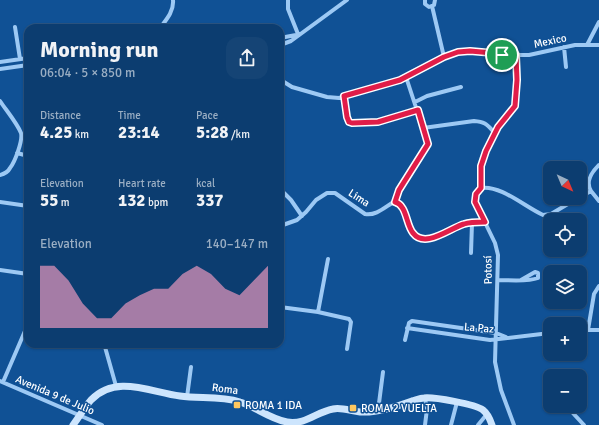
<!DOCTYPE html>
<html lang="en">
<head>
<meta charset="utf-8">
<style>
  body { margin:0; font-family:Signika,sans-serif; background:#154475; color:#f1f3f6; height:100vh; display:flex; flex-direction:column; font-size:15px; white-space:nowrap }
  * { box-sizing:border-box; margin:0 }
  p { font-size:13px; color:#9aaec3 }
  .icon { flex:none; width:22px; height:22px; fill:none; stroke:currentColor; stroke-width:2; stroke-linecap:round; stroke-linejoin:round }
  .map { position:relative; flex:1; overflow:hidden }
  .details { position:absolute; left:24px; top:24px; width:260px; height:324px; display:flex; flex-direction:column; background:#0c3d70; border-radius:12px; box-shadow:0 1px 3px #0004,0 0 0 1px #2c5683 }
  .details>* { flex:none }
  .needle { width:26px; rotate:136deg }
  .tools { position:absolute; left:543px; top:161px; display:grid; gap:8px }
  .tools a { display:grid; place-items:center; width:44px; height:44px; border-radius:8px; background:#0c3d70; box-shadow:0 1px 3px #0004,0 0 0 1px #2c5683; font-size:20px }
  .pin { position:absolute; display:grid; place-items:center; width:34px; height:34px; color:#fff; margin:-17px; border:2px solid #fff; border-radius:50%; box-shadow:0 1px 4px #0007 }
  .round { display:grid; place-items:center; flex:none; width:42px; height:42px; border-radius:12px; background:#154475 }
  .overview { display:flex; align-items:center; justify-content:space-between; height:68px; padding:0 16px }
  h1 { font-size:22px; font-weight:800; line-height:30px }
  .metrics { display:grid; grid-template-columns:repeat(3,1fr); gap:6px; height:68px; padding:4px 16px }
  .metrics div { display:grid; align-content:center }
  .metrics b { font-size:17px; font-weight:800 }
  .metrics small { font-size:11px; font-weight:400 }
  .metrics p { font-size:11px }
  .chart { height:112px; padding:8px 16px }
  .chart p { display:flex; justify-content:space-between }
  .chart svg { width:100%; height:72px; margin-top:4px; fill:#e797bd; opacity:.7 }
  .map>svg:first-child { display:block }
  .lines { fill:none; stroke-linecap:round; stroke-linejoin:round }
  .minor { stroke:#9dc9f4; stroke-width:4 }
  .secondary { stroke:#cde5fd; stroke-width:7 }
  .route-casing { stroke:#fff; stroke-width:8 }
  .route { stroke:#e11d48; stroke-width:5 }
  .poi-dot { fill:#ffc860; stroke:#105195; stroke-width:1.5 }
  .labels { text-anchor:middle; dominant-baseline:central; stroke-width:3; stroke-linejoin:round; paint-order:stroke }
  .street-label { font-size:11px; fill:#fff; stroke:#105195 }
  .poi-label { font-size:11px; fill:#fff; stroke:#105195; text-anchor:start }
</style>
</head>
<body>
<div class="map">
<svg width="599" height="425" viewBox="0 0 599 425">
  <rect width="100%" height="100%" fill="#105195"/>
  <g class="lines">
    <path class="minor" d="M288,0v9l10,25
      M425,0v4l4,3 5,-2 1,-5
      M432,6l12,51
      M15,27l5,32
      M160,28c7,-9 14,-17 13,-28
      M280,38l16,-3
      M280,45l11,-4 56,-41
      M587,45l12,-23
      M564,47l2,20
      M0,62l28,-4
      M0,69l28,-4
      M280,76l4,6 8,5 35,10 12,1 61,-18 44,-23 14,-5 12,-1 32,4h27l46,-10h24
      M344,96l3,21 2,4 3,2 26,-1 39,-12
      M0,101c6,9 17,22 21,32 2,7 -6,29 -11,35 -2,4 -6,6 -10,7
      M415,102l12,-6 34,-9
      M423,128l51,-7c12,1 13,4 21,12
      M17,153l11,3
      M481,188c20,-3 44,19 62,27l8,-1 27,-16
      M280,189l11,11 11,16
      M591,191l8,10
      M580,197l11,-6c-6,-10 1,-19 8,-26
      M0,202l28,4
      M395,202l4,-12 29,-46 -22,-67
      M280,226l17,-6 9,-8 10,-12 11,-7h8l30,21c10,2 19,-6 27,-11 4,-1 6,-1 9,2l12,29c16,14 35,-5 50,-10 7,-2 15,-2 22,-2
      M471,253l1,-30
      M0,270l28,4
      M498,280c11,0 30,2 40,-2v-5l-3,-1 -14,8
      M280,307l38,5 10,-53
      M318,312l31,7 2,3 -4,27
      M407,328l83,12 60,-7
      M580,330h19
      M588,330l6,-36 5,-8
      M405,340l4,-17 3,-2 84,12 10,4
      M103,344l2,3 11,39
      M0,381l102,44
      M3,382l25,-58
      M187,397l4,-30
      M568,406l3,5 13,14
      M378,411l5,-39
      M425,425l2,-16 -2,-11
      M451,425l6,-23
      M478,425l9,-11
      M514,425l-13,-35 -6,-28 3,-107 -3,-12 -18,-37 -2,-8 1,-4 5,-6v-22l5,-15 12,-24 17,-21 2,-26 -1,-25"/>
    <path class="secondary" d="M73,425c6,-8 11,-17 18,-25 25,-26 59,-8 89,-4 19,3 40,-1 60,6 16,5 30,17 47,20 19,3 29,-10 46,-13 8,-2 18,2 27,3 18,1 35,-5 52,-11 4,-1 8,-3 12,-3 10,-1 51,6 59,12 5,4 7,9 9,15"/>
  </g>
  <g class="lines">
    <g class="route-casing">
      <path id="route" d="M470,51l46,4 1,25 -2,26 -17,21 -12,24 -5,15v22l-5,6 -1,8 10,20c-7,0 -15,0 -21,2 -14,4 -39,25 -51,9 -7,-8 -6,-28 -18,-31l4,-12 29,-46 -10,-34 -40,12 -26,1 -3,-1 -2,-5 -3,-21 56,-16 44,-23 14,-5z"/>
    </g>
    <use href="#route" class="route"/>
  </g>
  <g class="poi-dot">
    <rect x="233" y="401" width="8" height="8" rx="2"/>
    <rect x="349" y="404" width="8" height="8" rx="2"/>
  </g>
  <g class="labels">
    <g class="street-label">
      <text transform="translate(550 41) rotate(-12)">Mexico</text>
      <text transform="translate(359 198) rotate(33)">Lima</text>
      <text transform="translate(488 270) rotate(-91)">Potosí</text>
      <text transform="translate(479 328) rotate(5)">La Paz</text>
      <text transform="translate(225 389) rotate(7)">Roma</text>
      <text transform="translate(55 395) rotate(23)">Avenida 9 de Julio</text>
    </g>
    <g class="poi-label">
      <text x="245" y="405">ROMA 1 IDA</text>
      <text x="361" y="408">ROMA 2 VUELTA</text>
    </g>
  </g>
</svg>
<div class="tools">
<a><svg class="needle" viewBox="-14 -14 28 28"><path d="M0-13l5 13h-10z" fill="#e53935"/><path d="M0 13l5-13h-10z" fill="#9aaec3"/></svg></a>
<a><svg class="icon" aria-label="locate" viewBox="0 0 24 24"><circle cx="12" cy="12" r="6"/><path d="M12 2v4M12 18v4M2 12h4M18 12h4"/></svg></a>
<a><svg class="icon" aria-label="layers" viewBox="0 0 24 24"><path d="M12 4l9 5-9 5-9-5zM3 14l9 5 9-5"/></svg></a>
<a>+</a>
<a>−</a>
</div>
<div class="pin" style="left:502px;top:55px;background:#1e9e55"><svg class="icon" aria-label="arrive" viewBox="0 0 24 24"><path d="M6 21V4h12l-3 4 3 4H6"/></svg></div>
<section class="details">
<div class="overview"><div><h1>Morning run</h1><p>06:04 · 5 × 850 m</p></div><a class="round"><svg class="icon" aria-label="share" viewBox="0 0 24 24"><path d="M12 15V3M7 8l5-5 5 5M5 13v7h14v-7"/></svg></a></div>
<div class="metrics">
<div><p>Distance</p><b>4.25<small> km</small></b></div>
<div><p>Time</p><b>23:14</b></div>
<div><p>Pace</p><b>5:28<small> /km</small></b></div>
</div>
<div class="metrics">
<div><p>Elevation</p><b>55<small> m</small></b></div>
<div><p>Heart rate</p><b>132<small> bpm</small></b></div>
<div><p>kcal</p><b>337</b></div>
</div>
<div class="chart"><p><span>Elevation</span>140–147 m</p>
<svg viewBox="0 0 160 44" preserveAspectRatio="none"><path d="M0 44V6L10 6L20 15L30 29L40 38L50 38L60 29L70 24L80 20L90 20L100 11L110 6L120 11L130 20L140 24L150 15L160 6V44z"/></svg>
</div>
</section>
</div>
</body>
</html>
